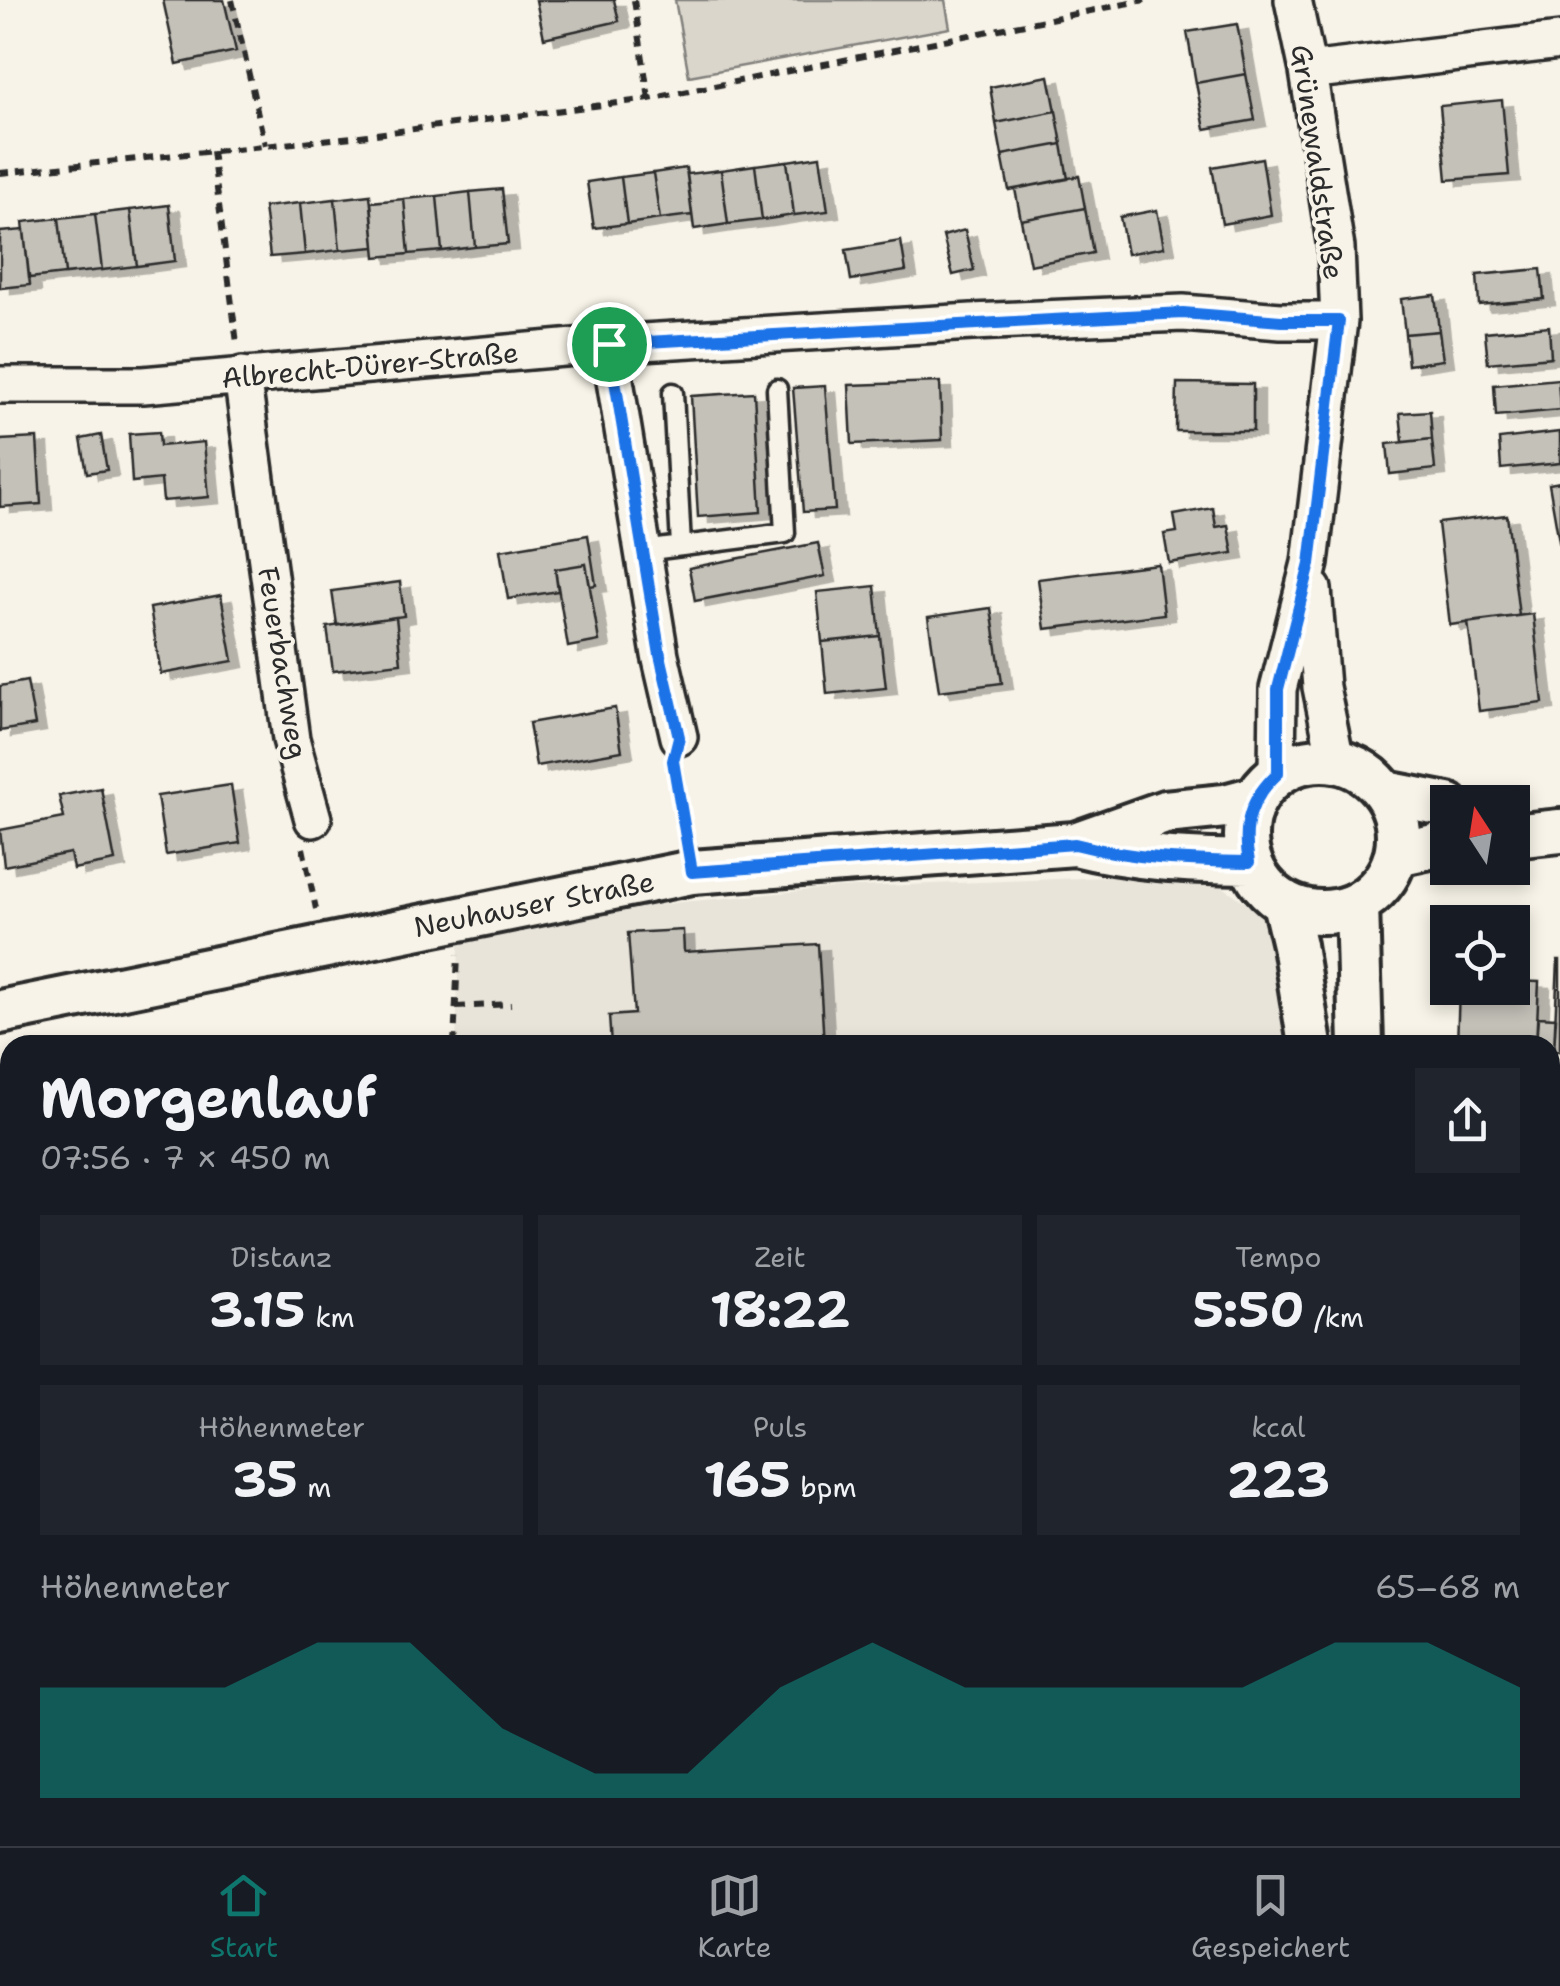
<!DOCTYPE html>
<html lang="de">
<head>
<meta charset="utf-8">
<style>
  body { margin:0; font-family:"Shantell Sans",sans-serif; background:#20242c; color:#f1f3f6; height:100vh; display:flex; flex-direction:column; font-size:38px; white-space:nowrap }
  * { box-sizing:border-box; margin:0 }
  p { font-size:32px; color:#9ea1a6 }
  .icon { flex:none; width:55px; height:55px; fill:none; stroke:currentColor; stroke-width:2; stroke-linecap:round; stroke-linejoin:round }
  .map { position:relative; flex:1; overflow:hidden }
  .drawer { position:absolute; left:0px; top:1035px; width:1560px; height:812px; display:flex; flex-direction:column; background:#171b24; border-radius:30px 30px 0 0; box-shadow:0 5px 15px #0003 }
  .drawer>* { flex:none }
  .needle { width:65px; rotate:348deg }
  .fabs { position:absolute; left:1430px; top:785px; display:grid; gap:20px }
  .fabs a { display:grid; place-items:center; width:100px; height:100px; border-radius:0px; background:#171b24; box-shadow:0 5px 15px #0003; font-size:50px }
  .pin { position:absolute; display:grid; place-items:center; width:85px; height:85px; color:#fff; margin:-42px; border:5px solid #fff; border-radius:50%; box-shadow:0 2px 10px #0007 }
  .round { display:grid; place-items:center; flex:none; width:105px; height:105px; border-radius:0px; background:#20242c }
  .headline { display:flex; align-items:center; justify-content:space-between; height:170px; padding:0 40px }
  h1 { font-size:55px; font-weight:700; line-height:75px }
  .stats { display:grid; grid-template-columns:repeat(3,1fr); gap:15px; height:170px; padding:10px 40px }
  .stats div { display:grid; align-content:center; border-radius:0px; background:#20242c; text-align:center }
  .stats b { font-size:50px; font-weight:700 }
  .stats small { font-size:28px; font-weight:400 }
  .stats p { font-size:28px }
  .chart { height:280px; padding:20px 40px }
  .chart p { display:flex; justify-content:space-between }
  .chart svg { width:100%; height:180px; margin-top:10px; fill:#0f766e; opacity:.7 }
  .tabs { display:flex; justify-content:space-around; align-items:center; height:140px; border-top:2px solid #363941; background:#171b24; font-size:28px; color:#9ea1a6 }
  .tabs a { display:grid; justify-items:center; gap:5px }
  .tabs .on { color:#0f766e }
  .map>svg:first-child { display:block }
  .built { fill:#e8e4da }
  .green { fill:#dad6cc; stroke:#82807c; stroke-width:2.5 }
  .building { fill:#c4c1b9; stroke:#2b2b2b; stroke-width:2.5; filter:url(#shadow) }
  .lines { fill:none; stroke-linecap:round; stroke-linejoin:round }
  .service-casing { stroke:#2b2b2b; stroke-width:25 }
  .minor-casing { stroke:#2b2b2b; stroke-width:42 }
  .tertiary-casing { stroke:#2b2b2b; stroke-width:50 }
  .path { stroke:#2b2b2b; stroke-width:6; stroke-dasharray:10 8; stroke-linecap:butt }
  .service { stroke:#f7f3e8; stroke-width:18 }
  .minor { stroke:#f7f3e8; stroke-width:35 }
  .tertiary { stroke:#f7f3e8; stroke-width:42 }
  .route-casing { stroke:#fff; stroke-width:20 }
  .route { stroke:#1a73e8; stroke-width:12 }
  .labels { text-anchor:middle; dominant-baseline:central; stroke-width:8; stroke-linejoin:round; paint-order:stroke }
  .street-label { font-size:28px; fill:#2b2b2b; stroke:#f7f3e8 }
</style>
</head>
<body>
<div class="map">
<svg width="1560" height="1846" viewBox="0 0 1560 1846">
  <defs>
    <filter id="shadow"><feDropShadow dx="11" dy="6" stdDeviation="0" flood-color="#0004"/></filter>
  </defs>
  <rect width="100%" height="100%" fill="#f7f3e8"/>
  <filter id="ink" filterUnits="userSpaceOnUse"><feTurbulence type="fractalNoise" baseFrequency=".01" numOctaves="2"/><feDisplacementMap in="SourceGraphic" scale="20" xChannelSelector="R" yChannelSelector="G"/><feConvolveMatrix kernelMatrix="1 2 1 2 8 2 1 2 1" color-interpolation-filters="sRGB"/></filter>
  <g filter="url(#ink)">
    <path class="built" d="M1203,873l69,48 22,124h-838l3,-102 127,-28 95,-13 153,-14z"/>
    <path class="green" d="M675,0h270l5,28 -261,48z"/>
    <path class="building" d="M163,0h61l12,51 -59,13z
      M536,0h78l5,21 -75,17z
      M1237,24l9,50 -50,9 -9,-51z
      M1246,74l9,46 -50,9 -9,-46z
      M1049,76l7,35 -60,12 -6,-36z
      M1502,100l7,75 -62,5 -7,-74z
      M1056,111l6,33 -60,11 -6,-32z
      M1062,144l6,35 -59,11 -7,-35z
      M820,156l8,55 -34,4 -7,-54z
      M1262,158l9,57 -49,9 -10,-57z
      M787,161l7,54 -32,5 -7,-55z
      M755,165l7,55 -34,4 -7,-54z
      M686,168l6,47 -32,4 -7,-46z
      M721,170l7,54 -34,5 -7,-55z
      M653,173l7,46 -33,5 -6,-47z
      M1079,176l6,32 -64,12 -6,-31z
      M621,177l6,47 -33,4 -7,-46z
      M502,189l6,55 -33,3 -5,-55z
      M470,192l5,55 -33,4 -5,-55z
      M370,195l5,52 -35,3 -5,-51z
      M437,196l5,55 -33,3 -5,-55z
      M335,199l5,51 -35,4 -5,-51z
      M404,199l5,55 -33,3 -5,-55z
      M300,203l5,51 -35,3 -6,-50z
      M169,205l6,56 -38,5 -7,-56z
      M1085,208l8,45 -63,12 -9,-45z
      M130,210l7,56 -35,4 -7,-56z
      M1157,210l7,37 -37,7 -7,-37z
      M95,214l7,56 -37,4 -6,-56z
      M59,218l6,56 -36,4 -6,-56z
      M24,230l6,55 -30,3v-56z
      M965,230l9,40 -21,5 -10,-39z
      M901,241l5,30 -55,9 -5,-30z
      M1541,269l3,30 -65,6 -2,-30z
      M1435,295l4,36 -34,3 -4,-35z
      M1549,326l2,31 -63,6 -3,-31z
      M1439,331l4,29 -35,5 -3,-31z
      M1558,379l2,31 -64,6 -2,-31z
      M940,382l2,58 -90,4 -3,-59z
      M1177,383l76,1v47h-77z
      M825,386l10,124 -32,2 -10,-124z
      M754,392l7,120 -63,5 -7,-121z
      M1430,411l2,28 -29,3 -3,-29z
      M159,432l1,14 44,-4 5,55 -46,4 -2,-22 -29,3 -3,-48z
      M1560,432v31l-59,6 -2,-30z
      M101,435l6,35 -20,3 -6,-34z
      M37,438l4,66 -41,3v-67z
      M1432,439l3,30 -45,5 -3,-30z
      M1560,482v65l-11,-63z
      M1213,508l3,19 12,-2 5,28 -64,10 -5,-29 13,-2 -3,-17z
      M1507,515l12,101 -69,9 -12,-102z
      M588,535l8,50 -6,1 -4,-22 -31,5 3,22 -50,8 -8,-49z
      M818,543l7,33 -130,25 -6,-33z
      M586,564l13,77 -31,6 -13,-78z
      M1158,564l6,50 -119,15 -7,-50z
      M400,582l4,34 -67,9 -5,-34z
      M875,586l5,50 -58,6 -5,-50z
      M221,595l12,66 -72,13 -11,-66z
      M991,608l11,75 -63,8 -11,-74z
      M1533,614l10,89 -64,8 -11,-89z
      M396,617l5,46 -68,8 -6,-44z
      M880,636l6,52 -59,6 -5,-52z
      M27,681l8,44 -35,6v-45z
      M615,708l7,43 -86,15 -7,-43z
      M231,785l9,58 -74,12 -9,-59z
      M101,788l14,73 -42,8 -3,-16 -66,13 -4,-36 64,-12 -5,-22z
      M683,930l1,22 134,-8 6,101h-213l-2,-29 25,-2 -6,-81z
      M1558,960h2v91h-6z
      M1512,981l27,1 -3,63h-79l2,-57h53z
      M1538,1017l18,1 -2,33h-4v-6h-14z
      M10,1112v69l-10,2v-68z
      M1550,1177h3l7,135v75l-10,1z
      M10,1269v35l-10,2v-34z
      M10,1345v31l-10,2v-31z
      M1560,1448v42l-10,1v-42z
      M1550,1564h10v51l-10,-1z
      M1550,1757l10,1v53h-10z
      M347,1838h17l2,8h-55z
      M439,1838h53l1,8h-53z
      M613,1838h37l2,8h-37z
      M933,1838h52l2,8h-52z
      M1051,1838h51l2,8h-52z
      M1225,1838h58l2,8h-59z"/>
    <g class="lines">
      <g class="service-casing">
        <path id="service" d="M673,393l8,153
          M643,551l142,-18 -8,-144"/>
      </g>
      <g class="minor-casing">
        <path id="minor" d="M1308,71l252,-30
          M609,344l51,311 19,82
          M242,375l49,364 22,80
          M0,385h143l466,-41 363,-22 211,-9 98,8h58
          M1313,589l8,98 15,74
          M1277,773l1,-84 32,-126 29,-242 -3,-73 -28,-177 -15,-71
          M0,1440l10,2
          M193,1838v8
          M524,1838l1,8
          M1182,1838l1,8"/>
      </g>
      <g class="tertiary-casing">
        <path id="tertiary" d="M1246 836a76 76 0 1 1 152 0a76 76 0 1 1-152 0Z
          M1386,793l62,12
          M1512,836l48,-5
          M1075,844l90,-32 60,-6 30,-8
          M1397,854l51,-11
          M1284,903l10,42 16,100
          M1357,904l4,141
          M0,1012l692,-140 383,-28c58,15 114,17 174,18
          M1385,1838l1,8"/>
      </g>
      <path class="path" d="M232,0l33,145
        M634,0l15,99
        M212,151l25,192
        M0,173l352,-36 297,-38 496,-99
        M674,768l12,66
        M303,848l13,61
        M456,1007l55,-3
        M454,1045l4,-90
        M1550,1140l10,1
        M0,1718l10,-3
        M765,1846l3,-8"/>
      <use href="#service" class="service"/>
      <use href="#minor" class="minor"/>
      <use href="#tertiary" class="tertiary"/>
    </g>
  </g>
  <g class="lines" filter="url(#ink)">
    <g class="route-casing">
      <path id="route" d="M1183,313l98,8h58l-29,243 -32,125v84c-28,26 -36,52 -29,89 -60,-1 -116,-3 -174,-18l-383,28 -19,-111 6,-24 -19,-82 -51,-311z"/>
    </g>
    <use href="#route" class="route"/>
  </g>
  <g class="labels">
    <g class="street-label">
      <text transform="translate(1318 162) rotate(82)">Grünewaldstraße</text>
      <text transform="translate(370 365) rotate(-5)">Albrecht-Dürer-Straße</text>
      <text transform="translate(283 663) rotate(81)">Feuerbachweg</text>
      <text transform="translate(534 904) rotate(-11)">Neuhauser Straße</text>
    </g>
  </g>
</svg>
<div class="fabs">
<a><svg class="needle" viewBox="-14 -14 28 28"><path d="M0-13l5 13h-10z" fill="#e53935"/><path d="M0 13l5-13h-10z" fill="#9ea1a6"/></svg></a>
<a><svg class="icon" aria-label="locate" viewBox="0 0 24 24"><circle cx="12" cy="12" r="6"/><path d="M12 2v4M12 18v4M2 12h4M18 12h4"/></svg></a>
</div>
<div class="pin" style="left:609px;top:344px;background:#1e9e55"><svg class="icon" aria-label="arrive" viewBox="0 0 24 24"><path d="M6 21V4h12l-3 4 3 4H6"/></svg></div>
<section class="drawer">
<div class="headline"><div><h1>Morgenlauf</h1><p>07:56 · 7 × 450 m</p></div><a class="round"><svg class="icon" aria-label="share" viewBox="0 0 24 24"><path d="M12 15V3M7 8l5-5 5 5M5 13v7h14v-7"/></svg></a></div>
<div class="stats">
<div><p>Distanz</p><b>3.15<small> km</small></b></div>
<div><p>Zeit</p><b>18:22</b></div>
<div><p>Tempo</p><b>5:50<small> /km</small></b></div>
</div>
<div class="stats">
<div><p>Höhenmeter</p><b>35<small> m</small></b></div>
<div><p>Puls</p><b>165<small> bpm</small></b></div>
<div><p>kcal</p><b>223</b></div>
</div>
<div class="chart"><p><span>Höhenmeter</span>65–68 m</p>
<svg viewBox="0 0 160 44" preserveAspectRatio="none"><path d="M0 44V17L10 17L20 17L30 6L40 6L50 27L60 38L70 38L80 17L90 6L100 17L110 17L120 17L130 17L140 6L150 6L160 17V44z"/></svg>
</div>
</section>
</div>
<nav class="tabs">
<a class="on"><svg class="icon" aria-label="home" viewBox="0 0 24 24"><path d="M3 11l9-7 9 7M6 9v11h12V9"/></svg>Start</a>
<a><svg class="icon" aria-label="map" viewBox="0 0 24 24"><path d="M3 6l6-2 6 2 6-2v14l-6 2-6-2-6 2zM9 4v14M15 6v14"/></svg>Karte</a>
<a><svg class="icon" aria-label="saved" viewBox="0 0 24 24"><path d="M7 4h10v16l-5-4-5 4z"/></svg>Gespeichert</a>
</nav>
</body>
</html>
